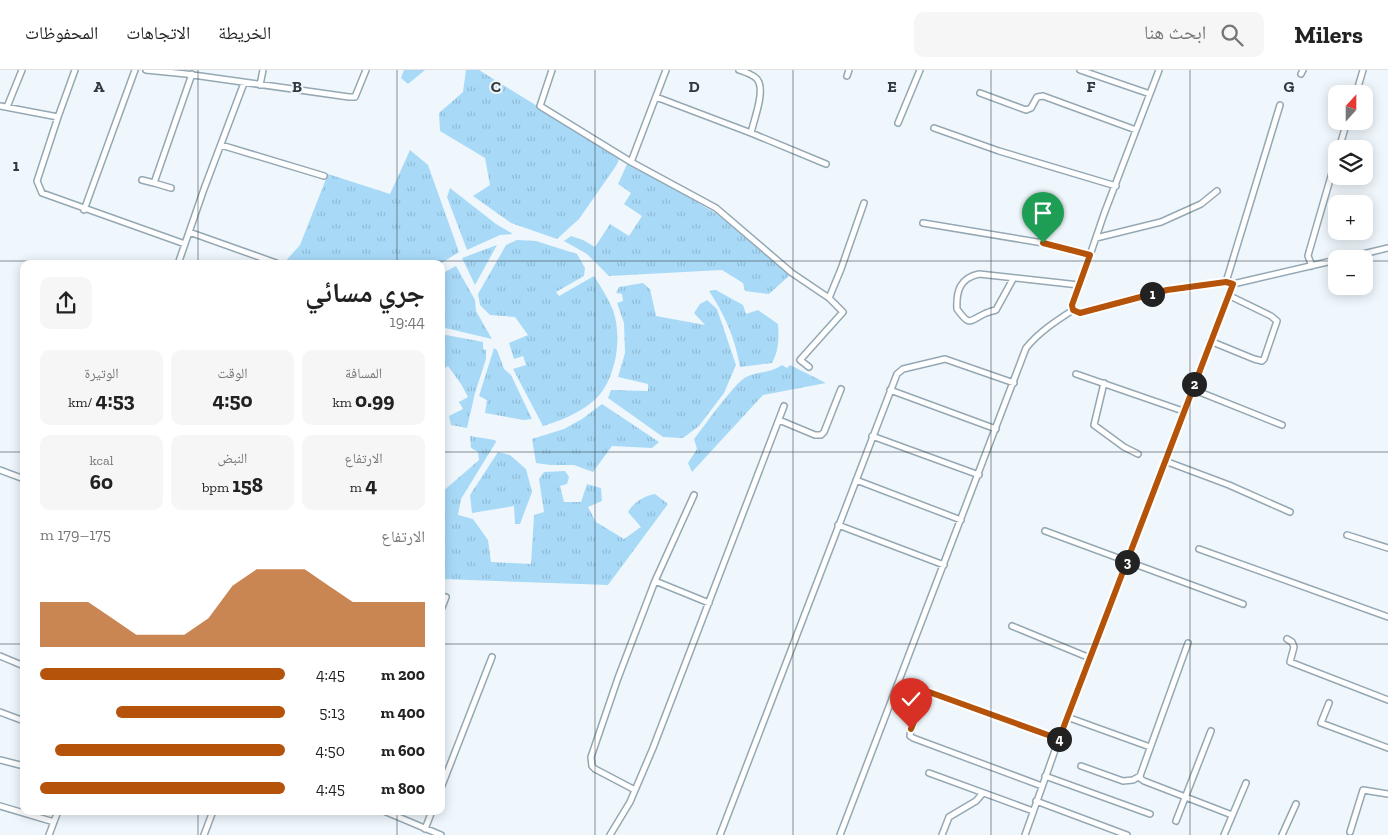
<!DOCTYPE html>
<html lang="ar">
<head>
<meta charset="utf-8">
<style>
  body { margin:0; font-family:"Zilla Slab","Noto Naskh Arabic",serif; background:#f6f6f6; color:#222; direction:rtl; height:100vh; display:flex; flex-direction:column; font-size:19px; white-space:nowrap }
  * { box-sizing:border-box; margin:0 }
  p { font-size:16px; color:#767676 }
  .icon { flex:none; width:28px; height:28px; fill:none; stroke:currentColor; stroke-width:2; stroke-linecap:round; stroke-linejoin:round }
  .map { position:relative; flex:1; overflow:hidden; direction:ltr }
  .side { position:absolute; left:20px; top:190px; width:425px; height:555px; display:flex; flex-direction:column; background:#fff; border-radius:10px; box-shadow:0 2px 12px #0003; direction:rtl }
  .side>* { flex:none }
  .needle { width:32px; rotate:21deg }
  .buttons { position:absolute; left:1328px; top:15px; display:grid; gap:10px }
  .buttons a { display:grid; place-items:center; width:45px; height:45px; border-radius:10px; background:#fff; box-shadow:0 2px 12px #0003; font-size:25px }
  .pin { position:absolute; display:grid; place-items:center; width:42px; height:42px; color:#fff; margin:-51px -21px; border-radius:50% 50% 50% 0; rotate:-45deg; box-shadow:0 0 5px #0007 }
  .pin .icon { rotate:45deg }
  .km { position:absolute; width:25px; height:25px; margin:-12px; border-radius:50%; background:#222; color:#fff; font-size:14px; line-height:25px; text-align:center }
  .round { display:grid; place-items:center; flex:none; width:52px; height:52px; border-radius:10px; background:#f6f6f6 }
  .head { display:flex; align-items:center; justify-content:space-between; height:85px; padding:0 20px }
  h1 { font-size:28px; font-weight:700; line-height:38px }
  .metrics { display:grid; grid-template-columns:repeat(3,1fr); gap:8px; height:85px; padding:5px 20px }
  .metrics div { display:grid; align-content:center; border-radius:10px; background:#f6f6f6; text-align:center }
  .metrics b { font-size:21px; font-weight:700 }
  .metrics small { font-size:14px; font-weight:400 }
  .metrics p { font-size:14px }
  .chart { height:140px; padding:10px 20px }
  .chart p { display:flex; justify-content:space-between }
  .chart svg { width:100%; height:90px; margin-top:5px; fill:#b45309; opacity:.7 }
  ul { padding:0 20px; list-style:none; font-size:16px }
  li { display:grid; grid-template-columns:80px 60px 1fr; align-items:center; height:38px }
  li i { height:12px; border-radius:6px; background:#b45309 }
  header { display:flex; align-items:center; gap:30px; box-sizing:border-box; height:70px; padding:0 25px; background:#fff; border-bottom:1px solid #e0e0e0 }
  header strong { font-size:24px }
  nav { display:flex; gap:28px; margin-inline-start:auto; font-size:18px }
  .search { width:350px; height:45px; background:#f6f6f6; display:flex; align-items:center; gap:12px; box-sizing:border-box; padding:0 18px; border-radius:10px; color:#767676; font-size:19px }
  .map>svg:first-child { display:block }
  .grass { fill:url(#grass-tufts) }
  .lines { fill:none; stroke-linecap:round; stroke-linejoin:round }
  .street-casing { stroke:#94a8b4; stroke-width:8 }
  .street { stroke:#fff; stroke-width:5 }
  .route-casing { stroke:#fff; stroke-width:10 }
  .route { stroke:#b45309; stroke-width:6 }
  .grid { fill:none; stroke:#30393e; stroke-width:1; stroke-opacity:0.55 }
  .grid-label { font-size:16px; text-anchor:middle; font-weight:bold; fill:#30393e; stroke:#eff7fc; stroke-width:4; stroke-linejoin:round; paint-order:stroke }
</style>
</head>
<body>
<header>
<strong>Milers</strong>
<div class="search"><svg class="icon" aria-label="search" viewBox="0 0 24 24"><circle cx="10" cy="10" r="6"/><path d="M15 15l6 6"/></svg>ابحث هنا</div>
<nav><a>الخريطة</a><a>الاتجاهات</a><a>المحفوظات</a></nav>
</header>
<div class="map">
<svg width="1388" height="765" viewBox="0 0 1388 765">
  <defs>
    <pattern id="grass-tufts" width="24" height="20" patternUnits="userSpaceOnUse" patternTransform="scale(1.25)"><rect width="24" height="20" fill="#a8daf8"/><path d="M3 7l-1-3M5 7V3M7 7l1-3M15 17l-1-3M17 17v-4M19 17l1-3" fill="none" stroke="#91bcd6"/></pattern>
  </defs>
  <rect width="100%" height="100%" fill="#eff7fc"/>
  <path class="grass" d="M404,0h21l-17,14 -7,-6z
    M466,0h13l141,87 -4,9 -37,53 -22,20 -46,-16 -38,-27 17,-11 -5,-27 -45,-27 -1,-18 24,-21z
    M410,80l18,15 31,87 -19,12h-157l17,-19 28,-71 62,20z
    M628,92l89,52 73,61 -21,19 -24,-3 -2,-8 -21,-13 -113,6 -22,-22 -23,-13 7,-5 12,4 12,7 15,-23 19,12 13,-20 -18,-12 7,-11 -13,-9z
    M450,118l46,36 17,10 -13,1 -33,15 -20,-53z
    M517,170l19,1 41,13 8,14 -1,8 -28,16 3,4 35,-20c7,11 14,22 19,34 10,28 3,74 -22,93 -14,11 -31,18 -48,23l-30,-57 13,-4 -3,-9 -9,3 -5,-16 19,-8 -13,-18 -25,-2 -10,-10 -2,-11 28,-49z
    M497,175l-22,40 -13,-27z
    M456,196l19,34 1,11 16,28 -51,-12v-53z
    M643,213l7,6 6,27 49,9 -11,-12 6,-9 7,-4 10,9 19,56 -12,28 -25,33 -16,12 -20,-1 -55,-39 3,-8 37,1v-7l-30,-7 7,-24 -1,-30 -7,-20 6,-2 -1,-7 -6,-1 3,-6z
    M716,220l27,15 3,9 12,-4 20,14c1,14 1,26 -6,39l-32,4c-5,-29 -15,-52 -31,-76z
    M441,264l42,8v7l3,1v9l-11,34 -8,35 -16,-3 -2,-9 14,-7 -4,-7 9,-5 -7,-13 -13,-18 -7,5z
    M494,278l3,2 7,19 7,6 21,44 -8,1 -39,-7 2,-13 -8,-4z
    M782,295l5,3 3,-3 36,18 -63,12 -71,77 -4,-9 9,-14 -3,-10c9,-11 41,-57 52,-62 13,-6 22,-3 36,-12z
    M602,334l57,38 -7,6 -40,-2 -19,26 -19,-7h-24l-14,-2 -4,-24 32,-10 18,-10z
    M470,366l25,4 1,2 -35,57 -3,16 15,4 15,21 3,22 40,2 3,-49 10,-3 -5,-33 5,-7 21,-1 4,6 -2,7 -7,2 4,16h17l6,-18 14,4 1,13 -14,6 8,15 28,17 17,-12 -13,-15c6,-10 16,-16 27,-18l13,10 -60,81 -166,-6 -1,-86 38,-33 -1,-8 -7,-4z
    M498,382l12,3 16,14 6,23 -12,32h-5l-1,-18 -42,7 -2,-18z"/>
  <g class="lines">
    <g class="street-casing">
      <path id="street" d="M146,0l40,4 163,23h6l11,-27
        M552,0l-12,36 91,56 85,46 76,65 37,25 14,14 -43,48 9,7
        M739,0c6,2 13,4 18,9 9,11 -3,40 -6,54
        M1080,0l70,24
        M1301,4l2,-4
        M847,6l2,-6
        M260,15l3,-15
        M980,23l46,17 5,-2 6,-11 6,-1 93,34
        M1356,24l7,-24
        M656,27l95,36 75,31
        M0,36l58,11 17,-47
        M7,37l15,-37
        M58,47l-21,64 5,12 143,51
        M898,53l22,-53
        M934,58l65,23 117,35
        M221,75l103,31
        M1339,79l8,-28
        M631,92l35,-92
        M142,110l12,3 38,-109
        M154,113l17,5
        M84,140l51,-140
        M923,153l120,20 47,12
        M189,162l90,32
        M1096,168l65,-16 40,-18 16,-13
        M1342,189l46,-11
        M178,194l26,-75 40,-106
        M1312,196l-4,-10 1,-4 27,-93
        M1013,209l-17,31c-4,1 -8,2 -12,4 -15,7 -14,13 -27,-5 -1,-18 3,-31 22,-35l100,11
        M1226,212l54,-177
        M829,228l12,-29 23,-66
        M1073,240l7,3 87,-23 59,-8 7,2 103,-24
        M1073,240v-5l31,-91 55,-144
        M1210,271l44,18 8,2 2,-2 13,-38 -6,-5 -43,-21
        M1076,304l107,37
        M1104,313l-10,42 30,22 14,7
        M1192,319l90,36
        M890,320l106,39
        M779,350l36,15h6l3,-3 17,-43
        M872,366l107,39
        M1165,391l64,24 61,27
        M0,400l24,9
        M856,410l105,40
        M838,455l106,40
        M1045,461l198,73
        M1347,465l41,13
        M1199,479l189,68
        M655,511l54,22
        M441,540l5,-13
        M1012,556l78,32
        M1287,569l5,3 2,5 -4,15 98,38
        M1188,573l-48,133 1,3 3,2 88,34
        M0,586l24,10
        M1329,633l-8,20 67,25
        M0,642l24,9
        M1067,647l83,30
        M0,690l24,6
        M1081,696l42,15 10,-1 7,-4
        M929,703l104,38
        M1045,706l105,38
        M1042,716l-129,-48 -3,-2 1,-7 13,-34 5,-3 130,47
        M441,718l51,-131
        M635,720l-40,-21 -3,-3 -1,-9 27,-79 37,-97 39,-86
        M1036,731l91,34
        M0,736l54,16
        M384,741l57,24
        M1176,751l35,-90
        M425,759l7,-18
        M1350,762l13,-42 25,4
        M49,765l9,-24
        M204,765l9,-24
        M610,765l20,-33 23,-54 131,-342
        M720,765l177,-461 6,-5 42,-10 69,24
        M840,765l186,-487c13,-16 30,-27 47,-38
        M942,765l7,-18 27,-16 7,-8
        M1025,765l34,-96 174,-455
        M1224,765l22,-52
        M1282,765l14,-31"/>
    </g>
    <use href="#street" class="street"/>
  </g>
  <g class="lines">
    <g class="route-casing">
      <path id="route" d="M911,659l13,-34 5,-3 130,47 174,-455 -7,-2 -59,8 -87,23 -7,-3 -1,-5 18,-50 -47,-12"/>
    </g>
    <use href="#route" class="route"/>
  </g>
  <path class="grid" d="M198,0v194M397,0v194M595,0v765M793,0v765M991,0v765M1190,0v765M0,191h1336M1364,191h24M0,382h24M441,382h947M0,574h24M441,574h947M198,741v24M397,741v24"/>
  <g class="grid-label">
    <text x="99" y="22">A</text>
    <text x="297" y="22">B</text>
    <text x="496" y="22">C</text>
    <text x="694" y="22">D</text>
    <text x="892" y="22">E</text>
    <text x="1091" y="22">F</text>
    <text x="1289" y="22">G</text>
    <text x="16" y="101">1</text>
  </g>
</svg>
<div class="buttons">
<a><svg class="needle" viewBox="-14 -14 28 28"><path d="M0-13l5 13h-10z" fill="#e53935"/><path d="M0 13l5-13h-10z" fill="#767676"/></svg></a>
<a><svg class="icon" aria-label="layers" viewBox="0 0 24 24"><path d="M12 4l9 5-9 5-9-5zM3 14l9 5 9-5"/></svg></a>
<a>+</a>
<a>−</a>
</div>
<div class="pin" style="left:1043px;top:173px;background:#1e9e55"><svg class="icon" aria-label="arrive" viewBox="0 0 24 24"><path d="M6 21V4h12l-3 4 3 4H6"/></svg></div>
<div class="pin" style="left:911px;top:659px;background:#d93025"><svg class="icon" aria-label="check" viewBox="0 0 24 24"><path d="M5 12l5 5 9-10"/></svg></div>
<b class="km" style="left:1152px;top:224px">1</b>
<b class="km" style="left:1194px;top:314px">2</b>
<b class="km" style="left:1127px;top:492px">3</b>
<b class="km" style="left:1059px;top:669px">4</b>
<section class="side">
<div class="head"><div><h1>جري مسائي</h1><p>19:44</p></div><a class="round"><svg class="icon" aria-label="share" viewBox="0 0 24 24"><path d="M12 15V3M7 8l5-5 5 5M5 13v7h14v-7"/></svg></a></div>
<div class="metrics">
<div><p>المسافة</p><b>0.99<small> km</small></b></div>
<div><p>الوقت</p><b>4:50</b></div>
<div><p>الوتيرة</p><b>4:53<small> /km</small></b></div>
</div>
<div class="metrics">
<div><p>الارتفاع</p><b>4<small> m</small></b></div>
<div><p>النبض</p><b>158<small> bpm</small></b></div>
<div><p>kcal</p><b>60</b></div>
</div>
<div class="chart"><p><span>الارتفاع</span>175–179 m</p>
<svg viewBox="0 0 160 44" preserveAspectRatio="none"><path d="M0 44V22L10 22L20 22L30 30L40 38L50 38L60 38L70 30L80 14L90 6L100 6L110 6L120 14L130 22L140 22L150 22L160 22V44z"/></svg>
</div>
<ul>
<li><b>200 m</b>4:45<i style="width:100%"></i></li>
<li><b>400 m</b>5:13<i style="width:69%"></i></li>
<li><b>600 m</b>4:50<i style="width:94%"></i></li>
<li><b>800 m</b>4:45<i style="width:100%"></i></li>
</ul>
</section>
</div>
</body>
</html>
